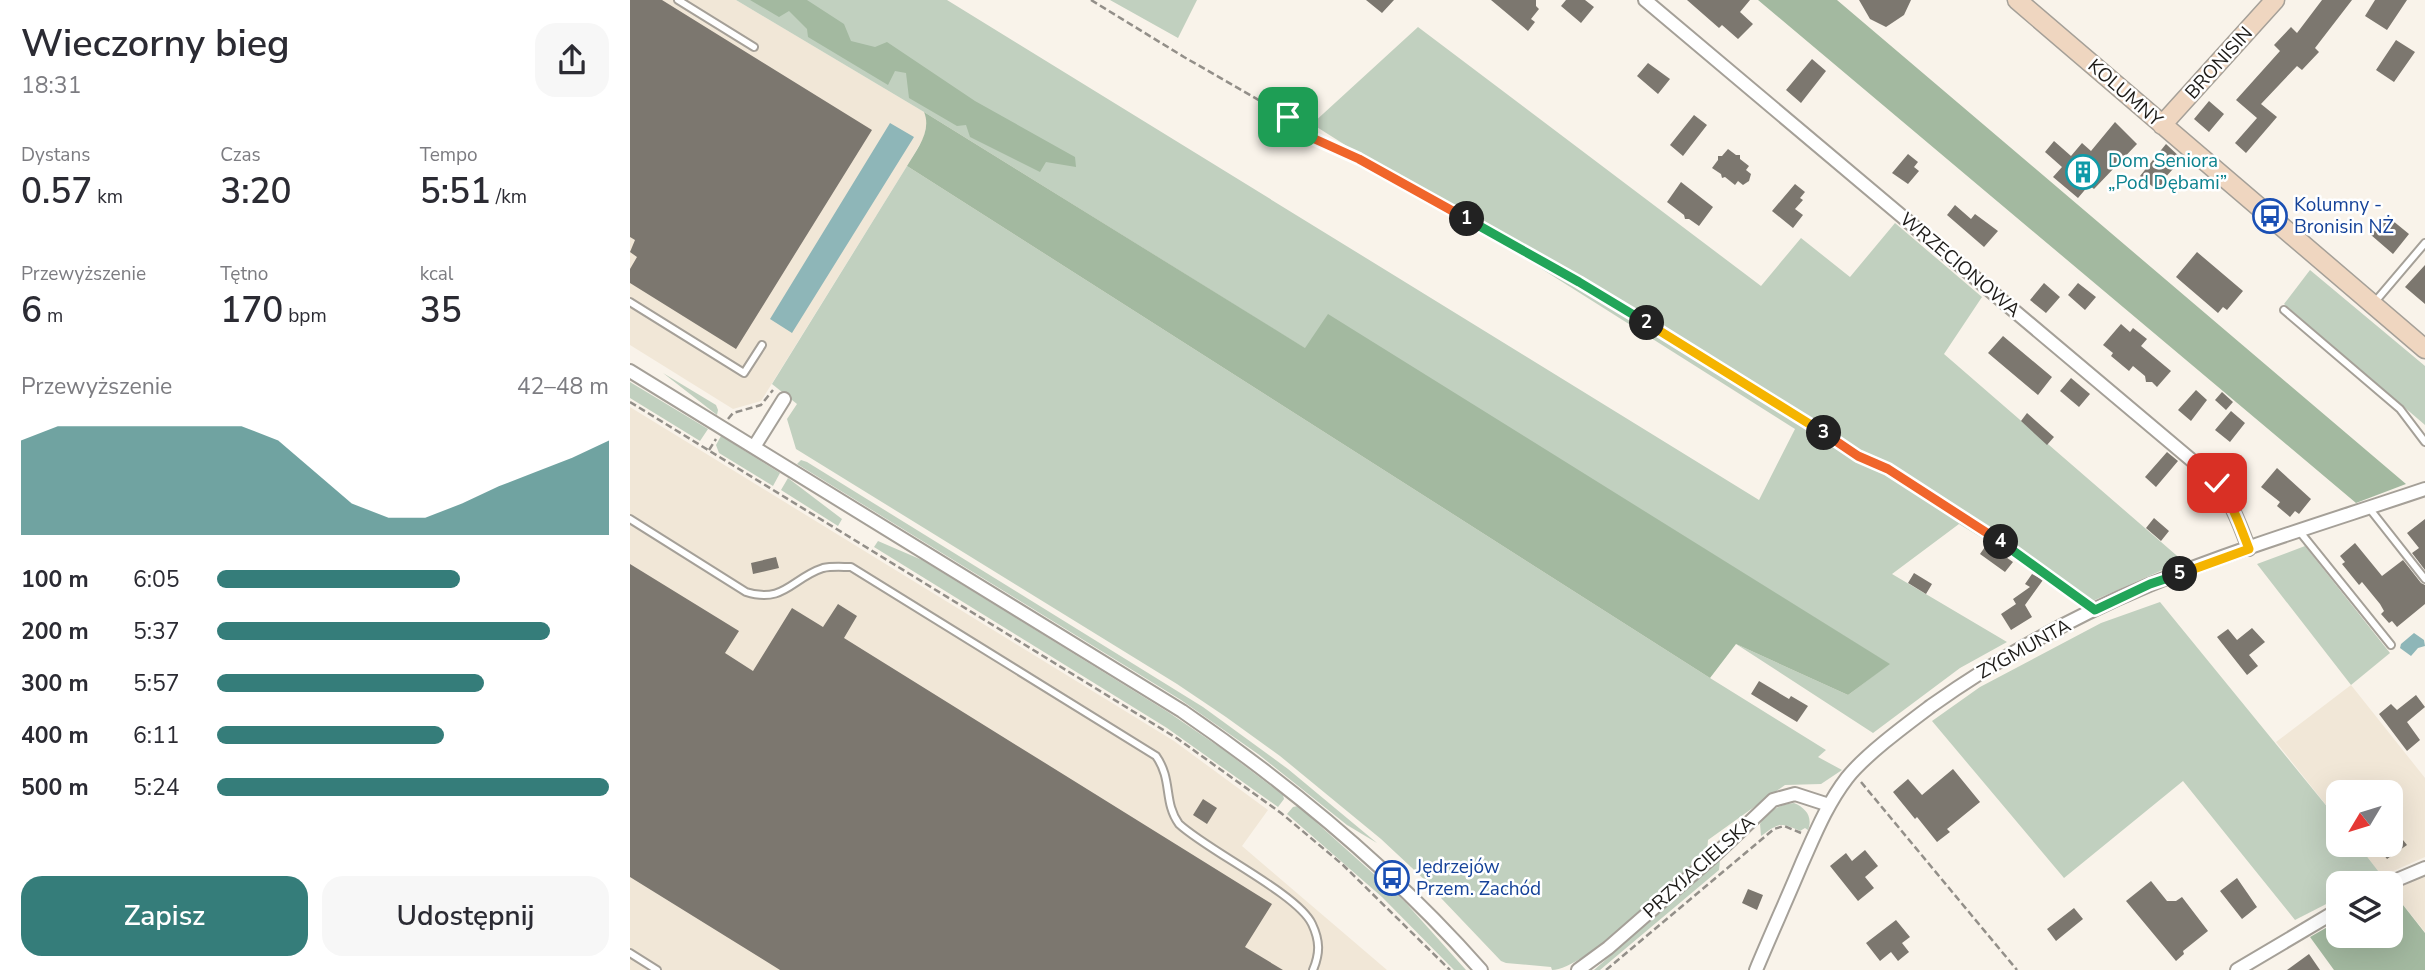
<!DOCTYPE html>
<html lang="pl">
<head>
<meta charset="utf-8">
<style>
  body { margin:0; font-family:"Nunito Sans",sans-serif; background:#f7f7f7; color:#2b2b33; height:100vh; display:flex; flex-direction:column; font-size:26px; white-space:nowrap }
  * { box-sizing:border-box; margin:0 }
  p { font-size:23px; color:#7c7c81 }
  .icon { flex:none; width:38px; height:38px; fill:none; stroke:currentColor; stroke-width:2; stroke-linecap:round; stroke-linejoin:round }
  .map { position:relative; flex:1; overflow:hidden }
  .side { display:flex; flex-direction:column; background:#fff; width:630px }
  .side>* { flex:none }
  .needle { width:46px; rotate:232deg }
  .buttons { position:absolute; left:1696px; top:780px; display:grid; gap:14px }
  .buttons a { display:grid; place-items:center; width:77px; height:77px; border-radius:14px; background:#fff; box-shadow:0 7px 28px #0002; font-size:35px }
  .pin { position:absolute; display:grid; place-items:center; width:60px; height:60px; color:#fff; margin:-30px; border-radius:14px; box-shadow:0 4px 10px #0006 }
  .km { position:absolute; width:35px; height:35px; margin:-18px; border-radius:50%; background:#222; color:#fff; font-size:19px; line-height:35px; text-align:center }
  .round { display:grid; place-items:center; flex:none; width:74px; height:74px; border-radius:21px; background:#f7f7f7 }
  .head { display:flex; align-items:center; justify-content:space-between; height:119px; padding:0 21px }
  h1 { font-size:38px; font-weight:600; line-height:52px }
  .metrics { display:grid; grid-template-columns:repeat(3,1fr); gap:10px; height:119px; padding:7px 21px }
  .metrics div { display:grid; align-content:center }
  .metrics b { font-size:35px; font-weight:600 }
  .metrics small { font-size:19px; font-weight:400 }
  .metrics p { font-size:19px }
  .chart { height:196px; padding:14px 21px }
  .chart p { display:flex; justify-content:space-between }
  .chart svg { width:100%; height:126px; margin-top:7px; fill:#357d7a; opacity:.7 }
  .action { display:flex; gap:14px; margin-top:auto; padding:14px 21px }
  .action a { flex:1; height:80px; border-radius:21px; background:#357d7a; color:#fff; font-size:28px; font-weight:600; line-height:80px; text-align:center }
  .action a+a { background:#f7f7f7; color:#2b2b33 }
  ul { padding:0 21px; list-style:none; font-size:23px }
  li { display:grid; grid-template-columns:112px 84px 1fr; align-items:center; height:52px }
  li i { height:18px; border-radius:9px; background:#357d7a }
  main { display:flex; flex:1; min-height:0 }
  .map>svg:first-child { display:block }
  .built { fill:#f1e7d7 }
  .green { fill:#c1d0bf }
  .forest { fill:#a3b9a0 }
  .water { fill:#8eb6b8 }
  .building { fill:#7c776f }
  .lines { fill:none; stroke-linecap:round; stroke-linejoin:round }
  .lane-casing { stroke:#a5a098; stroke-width:10 }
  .street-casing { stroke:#a5a098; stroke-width:16 }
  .secondary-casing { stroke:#a5a098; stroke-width:21 }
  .path { stroke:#938f89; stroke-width:2.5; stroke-dasharray:7 3.5; stroke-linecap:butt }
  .lane { stroke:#fff; stroke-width:6 }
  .street { stroke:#fff; stroke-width:12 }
  .secondary { stroke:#efd6c0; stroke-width:18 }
  .split-1-casing { stroke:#fff; stroke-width:14 }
  .split-2-casing { stroke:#fff; stroke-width:14 }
  .split-3-casing { stroke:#fff; stroke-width:14 }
  .split-4-casing { stroke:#fff; stroke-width:14 }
  .split-5-casing { stroke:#fff; stroke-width:14 }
  .split-6-casing { stroke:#fff; stroke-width:14 }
  .split-1 { stroke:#f0652b; stroke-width:9 }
  .split-2 { stroke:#22a559; stroke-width:9 }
  .split-3 { stroke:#f5b400; stroke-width:9 }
  .split-4 { stroke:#f0652b; stroke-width:9 }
  .split-5 { stroke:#22a559; stroke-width:9 }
  .split-6 { stroke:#f5b400; stroke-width:9 }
  .labels { text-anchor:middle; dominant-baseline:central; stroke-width:5; stroke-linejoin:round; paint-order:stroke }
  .street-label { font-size:19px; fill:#1d1b18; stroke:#fff }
  .culture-label { font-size:19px; fill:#0d838f; stroke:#fff; text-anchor:start }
  .transit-label { font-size:19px; fill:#164399; stroke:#fff; text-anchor:start }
</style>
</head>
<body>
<main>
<section class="side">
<div class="head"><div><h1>Wieczorny bieg</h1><p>18:31</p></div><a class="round"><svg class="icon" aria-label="share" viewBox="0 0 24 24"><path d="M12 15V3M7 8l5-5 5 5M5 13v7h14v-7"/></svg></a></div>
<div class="metrics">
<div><p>Dystans</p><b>0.57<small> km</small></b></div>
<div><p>Czas</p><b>3:20</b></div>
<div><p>Tempo</p><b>5:51<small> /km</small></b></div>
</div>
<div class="metrics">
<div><p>Przewyższenie</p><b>6<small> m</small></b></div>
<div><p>Tętno</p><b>170<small> bpm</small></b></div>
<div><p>kcal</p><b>35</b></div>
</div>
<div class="chart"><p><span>Przewyższenie</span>42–48 m</p>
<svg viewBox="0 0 160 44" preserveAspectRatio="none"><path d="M0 44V11L10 6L20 6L30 6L40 6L50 6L60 6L70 11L80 22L90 33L100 38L110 38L120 33L130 27L140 22L150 17L160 11V44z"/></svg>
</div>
<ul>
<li><b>100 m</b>6:05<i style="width:62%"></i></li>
<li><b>200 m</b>5:37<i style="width:85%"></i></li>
<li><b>300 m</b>5:57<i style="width:68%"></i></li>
<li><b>400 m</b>6:11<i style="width:58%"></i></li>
<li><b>500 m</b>5:24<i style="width:100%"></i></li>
</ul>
<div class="action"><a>Zapisz</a><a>Udostępnij</a></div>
</section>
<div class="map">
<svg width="1795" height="970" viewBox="0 0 1795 970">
  <rect width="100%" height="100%" fill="#f9f3ea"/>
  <path class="built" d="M0,0h106l188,112 4,9 -5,18 -16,27 -146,235 -28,8 -103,-64z
    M0,407l544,334 94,69 -26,36 145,124h-757z
    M1721,685l74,93v79l-43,19 -24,-31h32v-52h-52v27l-62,-78z
    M1795,876v56l-33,-41z"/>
  <path class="green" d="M106,0h211l812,500 36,-71 -483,-305 106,-97 343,259 40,-48 49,39 45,-54 87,74 -38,57 239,207 -95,42 -129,-79 -67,50 115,68 -47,26 -87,65 -137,-89 112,51 41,-31 -561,-349 -22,34 -382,-237z
    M480,0h87l-19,38z
    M277,166l803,512 116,72 -8,7 24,13 -21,14 -36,1 -77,55 -1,12c-28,24 -122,118 -155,118l-1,-3 -45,-4 -5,-2 -60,-63 1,-2 -61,-57 -101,-83 -54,-39 -49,-33 -381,-235 -9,-30 10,-15 -25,-20z
    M1680,270l115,96v59l-141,-121z
    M33,373l53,32 2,5 -1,5z
    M0,382l78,47 -8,12 -70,-43z
    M91,436l59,37 -7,13 -54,-33 -3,-8z
    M171,460l6,2 396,245 85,62 89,74 -30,-18 -89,-71 -77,-54 -384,-236z
    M158,478l54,41 -4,7 -57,-36z
    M248,541l44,19 246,152 53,36 62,47 1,4 -6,8 -111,-79 -293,-181z
    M1675,546l85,107 -39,32 -94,-121z
    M1530,602l178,218v25h20l24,31 -16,8h-28v14l-43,22 -112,-139 -119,97 -132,-157 48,-34 121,-64z
    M1164,803c12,5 19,14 14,27l-3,-2 -5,3c-21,-9 -21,-8 -39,5l-1,-12c8,-13 18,-19 34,-21z
    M668,806l107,96 61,68h-12l-72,-73 -95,-83 6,-7z
    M1090,860l-1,10 -119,100h-6z"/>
  <path class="forest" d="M120,0h57l37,24 7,17 24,6 12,-5 88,59 100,56 1,10 -30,-5 -6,10 -70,-35 -4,-12 -9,1 -48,-28 -3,-25 -11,-2 -7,14 -80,-48 -1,-8 -18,-18 -10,6z
    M1128,0h79l569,484 -50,19z
    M294,112l381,236 23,-34 562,350 -42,31 -112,-51 -26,34 -803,-512c10,-17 25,-35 17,-54z
    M1762,891l33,42v37h-91l-24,-33 28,-16v15h52z"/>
  <path class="water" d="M260,123l24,14 -122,196 -22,-14z
    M1784,633l10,7 1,6 -7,2 -7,8 -11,-8 1,-4z"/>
  <path class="building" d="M0,0h32l210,130 -136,219 -106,-66v-14l7,-12 -7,-5 5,-12 -5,-3z
    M736,0h28l-12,13z
    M861,0h45v6l3,3 -8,10 4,3 -7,9z
    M936,0h19l9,7 -13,16 -20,-17z
    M1057,0h63l-10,12 13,12 -15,15 -16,-14 -3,3z
    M1229,0h52l-7,15 -18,12 -16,-8z
    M1692,0h30l-37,48 4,4 -17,18 -5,-4 -36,38 16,13 -31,36 -11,-10 22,-25 -21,-18 44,-49 -6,-6 17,-18 6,6z
    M1745,0h32l-20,30 -22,-14z
    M1766,40l19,12 -21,30 -18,-12z
    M1182,59l14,12 -25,32 -15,-13z
    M1018,63l22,16 -12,15 -21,-18z
    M1579,101l15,13 -15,18 -15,-13z
    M1064,115l13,10 -24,31 -13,-11z
    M1485,122l22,22 -43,45 -5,-4 -11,13 -25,-21 9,-10 -17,-15 9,-11 17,15 11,-13 9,8z
    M1536,144l16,15 -19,21 2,2 -7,9 -18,-15z
    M1098,149l8,6h4v4l9,7 -3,4 5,4 -2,7 -6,4 -5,-4 -3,4 -10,-8 -3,1 -1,-4 -9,-6 6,-8v-4h4z
    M1278,154l10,8 -4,5 5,4 -11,13 -16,-11z
    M1051,182l32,25 -14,19 -10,-7h-4l-1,-4 -17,-13z
    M1165,184l10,8 -5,6 3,2 -8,9 8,6 -10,13 -21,-17z
    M1325,205l16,14 4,-5 23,17 -14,16 -37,-32z
    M1757,216l22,18 -16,20 -22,-19z
    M1567,252l46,39 -16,19 -4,-3 -5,6 -42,-36z
    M1795,265v39l-20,-17z
    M1414,283l16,14 -14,16 -16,-13z
    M1448,283l18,14 -11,13 -17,-15z
    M1491,324l9,8 3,-4 14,11 -6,7 30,25 -14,16 -5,-5h-6l-1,-6 -12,-10 -4,5 -18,-15 2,-3 -10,-8z
    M1373,336l49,41 -14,18 -50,-42z
    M1441,378l19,16 -11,13 -19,-16z
    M1566,390l11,10 -16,21 -13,-11z
    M1592,392l11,10 -7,8 -11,-10z
    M1601,411l14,12 -15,19 -15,-12z
    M1397,413l27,24 -7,8 -26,-24z
    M1537,452l11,9 -22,26 -11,-10z
    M1647,468l34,31 -12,15 -4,-3 -5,6 -13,-11 3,-4 -19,-15z
    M1524,518l15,13 -8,10 -15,-13z
    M1795,519v51l-13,-17 7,-5 -12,-15z
    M1725,543l27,33 21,-16 18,23 4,2v19l-28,23 -5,-6 -3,2 -8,-9 3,-3 -4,-7 -18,-22 -3,3 -17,-21 3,-2 -5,-6z
    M1357,544l26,18 -8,10 -25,-18z
    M146,557l3,11 -26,6 -2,-11z
    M0,564l109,67 -14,22 28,18 39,-63 31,19 15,-23 19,12 -13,22 428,266 -27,43 38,23h-503l-150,-93z
    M1284,573l18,11 -6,10 -18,-11z
    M1402,574l11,6 -18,25 7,12 -21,13 -10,-16 15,-10 -3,-5 17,-12 -5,-3z
    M1622,628l13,14 -16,13 9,11 -11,9 -30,-38 11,-8 9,11z
    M1129,681l30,18 2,-3 17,10 -11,16 -46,-28z
    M1786,695l9,12 -18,15 13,18 -13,11 -28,-37 12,-10 6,6z
    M1323,769l27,33 -33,27 3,3 -13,10 -20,-25 -2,2 -22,-27 15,-13 14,16z
    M573,799l14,9 -10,16 -14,-9z
    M1760,824l17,21 -20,14 -11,-14h14z
    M1235,850l13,16 -13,11 9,11 -16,13 -28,-35 16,-13 6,8z
    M1607,878l20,29 -15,12 -22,-28z
    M1521,881l16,20h9l6,-4 26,34 -25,20 1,3 -8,7 -50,-60z
    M1118,889l15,6 -6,15 -15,-7z
    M1444,908l9,11 -27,22 -9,-12z
    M1266,920l14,17 -8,6 7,9 -11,9 -7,-9 -11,9 -14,-18z
    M1679,954l11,16h-33z"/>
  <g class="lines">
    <g class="lane-casing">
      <path id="lane" d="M48,0l76,47
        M0,302l114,71 18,-28
        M1744,303l51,-60
        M1654,310l116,99 25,33
        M1739,508l56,71
        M0,519l116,73c38,12 46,-14 77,-24 9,-2 19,-1 28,-1l305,189c17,24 7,46 23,68 29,27 119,70 133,100 8,17 8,29 1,46
        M1670,532l91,113
        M0,953l27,17"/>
    </g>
    <g class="street-casing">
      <path id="street" d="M1015,0l563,474c21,21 31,48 41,75
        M0,371l552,340c109,75 211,159 299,259
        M124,447l30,-48
        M1757,884l38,-16
        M948,970l30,-22 109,-95 56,-53 22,-6 34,11
        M1126,970c15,-36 31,-71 46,-107 13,-29 25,-59 45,-85 18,-23 60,-54 84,-72 68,-48 141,-89 218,-121 90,-37 184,-65 276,-96
        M1607,970l101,-60"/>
    </g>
    <g class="secondary-casing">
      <path id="secondary" d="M1387,0l408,349
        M1532,125l113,-125"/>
    </g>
    <path class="path" d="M461,0l93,57 104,60 9,14 62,28 220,123 223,136 56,38 30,13 109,70 87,61
      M0,402l548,337 103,74 62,52 107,105
      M98,419l5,-6 28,-8 12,-15
      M79,450l7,-11
      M1231,782l156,188
      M976,970l168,-141 10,-3 17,7"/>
    <use href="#lane" class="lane"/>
    <use href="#street" class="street"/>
    <use href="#secondary" class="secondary"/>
  </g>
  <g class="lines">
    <g class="split-1-casing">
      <path id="split-1" d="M658,117l9,14 62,28 108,60"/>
    </g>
    <g class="split-2-casing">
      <path id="split-2" d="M837,219l112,63 68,41"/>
    </g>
    <g class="split-3-casing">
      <path id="split-3" d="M1017,323l177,110"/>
    </g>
    <g class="split-4-casing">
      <path id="split-4" d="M1194,433l34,23 30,13 113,73"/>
    </g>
    <g class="split-5-casing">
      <path id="split-5" d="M1371,542l94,68 55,-26 30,-10"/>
    </g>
    <g class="split-6-casing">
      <path id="split-6" d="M1550,574l69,-25c-9,-23 -17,-47 -32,-66"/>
    </g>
    <use href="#split-1" class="split-1"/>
    <use href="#split-2" class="split-2"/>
    <use href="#split-3" class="split-3"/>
    <use href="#split-4" class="split-4"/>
    <use href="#split-5" class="split-5"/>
    <use href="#split-6" class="split-6"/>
  </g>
  <defs>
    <g id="building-ring" transform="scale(1.75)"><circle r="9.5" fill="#fff" stroke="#0f9aa8" stroke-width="1.5"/><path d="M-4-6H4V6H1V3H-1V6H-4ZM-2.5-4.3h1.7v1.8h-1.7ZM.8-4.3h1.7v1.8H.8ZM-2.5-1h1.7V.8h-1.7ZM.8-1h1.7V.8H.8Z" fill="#0f9aa8"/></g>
    <g id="bus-ring" transform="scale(1.75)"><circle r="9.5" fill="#fff" stroke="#1a4fb4" stroke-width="1.5"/><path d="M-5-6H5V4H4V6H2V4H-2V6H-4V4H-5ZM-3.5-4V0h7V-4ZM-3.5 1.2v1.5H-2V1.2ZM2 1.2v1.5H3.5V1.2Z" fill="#1a4fb4"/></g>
  </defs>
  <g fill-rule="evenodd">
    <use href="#building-ring" x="1453" y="172"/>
    <use href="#bus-ring" x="1640" y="216"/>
    <use href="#bus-ring" x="762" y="878"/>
  </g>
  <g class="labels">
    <g class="street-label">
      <text transform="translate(1589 63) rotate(-48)">BRONISIN</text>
      <text transform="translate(1495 93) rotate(41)">KOLUMNY</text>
      <text transform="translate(1330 265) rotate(40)">WRZECIONOWA</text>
      <text transform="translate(1394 649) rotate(-29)">ZYGMUNTA</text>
      <text transform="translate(1069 867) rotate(-42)">PRZYJACIELSKA</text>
    </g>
    <g class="culture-label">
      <text x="1478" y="161">Dom Seniora<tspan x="1478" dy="22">„Pod Dębami”</tspan></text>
    </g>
    <g class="transit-label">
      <text x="1664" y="205">Kolumny -<tspan x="1664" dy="22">Bronisin NŻ</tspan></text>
      <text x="786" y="867">Jędrzejów<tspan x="786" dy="22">Przem. Zachód</tspan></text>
    </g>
  </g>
</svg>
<div class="buttons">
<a><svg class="needle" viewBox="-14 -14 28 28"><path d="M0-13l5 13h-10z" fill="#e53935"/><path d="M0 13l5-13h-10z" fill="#7c7c81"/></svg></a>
<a><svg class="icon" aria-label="layers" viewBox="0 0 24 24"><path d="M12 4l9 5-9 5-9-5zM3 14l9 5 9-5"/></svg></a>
</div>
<div class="pin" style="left:658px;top:117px;background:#1e9e55"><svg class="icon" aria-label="arrive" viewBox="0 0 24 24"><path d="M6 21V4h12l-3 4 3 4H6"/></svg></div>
<div class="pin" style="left:1587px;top:483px;background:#d93025"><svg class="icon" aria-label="check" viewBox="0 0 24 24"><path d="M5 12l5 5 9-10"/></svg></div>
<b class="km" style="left:837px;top:219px">1</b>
<b class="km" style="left:1017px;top:323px">2</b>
<b class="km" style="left:1194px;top:433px">3</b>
<b class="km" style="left:1371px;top:542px">4</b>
<b class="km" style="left:1550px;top:574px">5</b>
</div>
</main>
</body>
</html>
